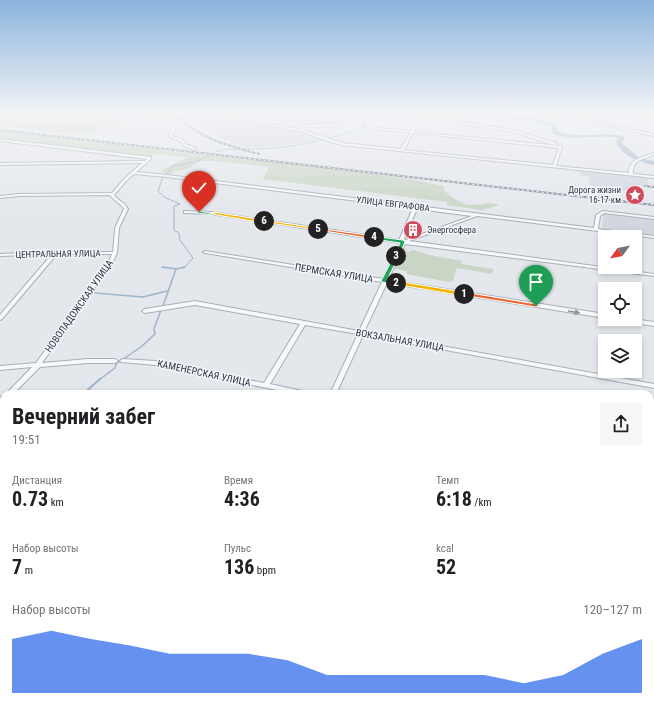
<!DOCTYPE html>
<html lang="ru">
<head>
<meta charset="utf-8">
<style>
  body { margin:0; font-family:"Roboto Condensed",sans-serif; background:#f6f6f6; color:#202124; height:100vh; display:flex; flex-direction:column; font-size:15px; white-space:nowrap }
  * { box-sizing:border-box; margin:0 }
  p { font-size:13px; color:#757577 }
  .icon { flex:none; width:22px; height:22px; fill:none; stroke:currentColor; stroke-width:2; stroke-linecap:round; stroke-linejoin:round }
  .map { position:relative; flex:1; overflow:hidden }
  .sheet { position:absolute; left:0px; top:390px; width:654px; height:324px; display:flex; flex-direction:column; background:#fff; border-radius:12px 12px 0 0; box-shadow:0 2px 6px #0003 }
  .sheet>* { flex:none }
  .needle { width:26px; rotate:237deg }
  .tools { position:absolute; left:598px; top:230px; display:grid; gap:8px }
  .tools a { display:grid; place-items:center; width:44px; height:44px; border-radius:0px; background:#fff; box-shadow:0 2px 6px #0003; font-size:20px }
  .pin { position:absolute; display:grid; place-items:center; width:34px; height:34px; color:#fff; margin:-41px -17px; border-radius:50% 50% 50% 0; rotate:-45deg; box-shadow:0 0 4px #0007 }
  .pin .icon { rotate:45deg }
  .km { position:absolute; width:20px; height:20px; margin:-10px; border-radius:50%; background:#222; color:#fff; font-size:11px; line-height:20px; text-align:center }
  .round { display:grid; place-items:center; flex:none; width:42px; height:42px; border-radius:0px; background:#f6f6f6 }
  .headline { display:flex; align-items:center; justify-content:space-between; height:68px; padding:0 12px }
  h1 { font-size:22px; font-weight:700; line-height:30px }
  .stats { display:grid; grid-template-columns:repeat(3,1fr); gap:6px; height:68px; padding:4px 12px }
  .stats div { display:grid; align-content:center }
  .stats b { font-size:20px; font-weight:700 }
  .stats small { font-size:11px; font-weight:400 }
  .stats p { font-size:11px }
  .chart { height:112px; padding:8px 12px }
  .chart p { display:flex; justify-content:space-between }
  .chart svg { width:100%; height:72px; margin-top:4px; fill:#2563eb; opacity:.7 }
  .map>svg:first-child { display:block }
  .built { fill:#d2d6de }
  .green { fill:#c9d6c5 }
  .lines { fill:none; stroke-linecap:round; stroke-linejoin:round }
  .stream-far2 { stroke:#9fb4cc; stroke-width:1 }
  .stream-far1 { stroke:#9fb4cc; stroke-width:1.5 }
  .stream { stroke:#9fb4cc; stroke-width:2 }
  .river { fill:#9fb4cc; fill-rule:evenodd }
  .minor-casing { stroke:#a9aeb7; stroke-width:2 }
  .minor { fill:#f7f8fa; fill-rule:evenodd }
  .rail-casing { stroke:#7d8696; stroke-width:2 }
  .rail { stroke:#f4f6f9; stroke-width:1; stroke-dasharray:2.5; stroke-linecap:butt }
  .oneway { fill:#9196a0 }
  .split-1 { fill:#f0652b; stroke:#fff }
  .split-2 { fill:#f5b400; stroke:#fff }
  .split-3 { fill:#22a559; stroke:#fff }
  .split-4 { fill:#22a559; stroke:#fff }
  .split-5 { fill:#f0652b; stroke:#fff }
  .split-6 { fill:#f5b400; stroke:#fff }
  .split-7 { fill:#f5b400; stroke:#fff }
  .split-8 { fill:#22a559; stroke:#fff }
  .labels { text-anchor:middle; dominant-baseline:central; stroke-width:3; stroke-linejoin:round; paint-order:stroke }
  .far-poi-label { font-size:9px; fill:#2b3445; stroke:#f4f6f9; text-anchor:end }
  .far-street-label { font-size:9px; fill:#2b3445; stroke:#f4f6f9 }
  .street-label { font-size:10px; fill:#2b3445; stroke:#f4f6f9 }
</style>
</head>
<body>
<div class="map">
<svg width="654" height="714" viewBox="0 0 654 714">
  <rect width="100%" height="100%" fill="#e4e7ec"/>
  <path class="built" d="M231,114h96l-7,2 21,4 -10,4 -19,2 -18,-4 -3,2 -61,-8z
    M211,117l90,13 21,9 -38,6 -27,2 -14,-1 -25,-9 -14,-9 -4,-6 1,-2z
    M581,170l62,7 5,2v8l-14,-2 -1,7 -44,-7 1,-8 -11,-2z
    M605,214l49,6v15l-52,-7 1,-13z"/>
  <path class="green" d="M0,114c32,0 98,-5 126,10l-24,1 -5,3v4c-25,5 -70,-4 -97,-6z
    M0,131l158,18 8,2c93,9 187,16 278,35v4c6,7 19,15 27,15 11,0 18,-4 28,0l-17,5 -35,-5v-3l-184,-23 6,-12 -54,-6h-15l-14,9h-8l-9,5 -9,-4 27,-13 -25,-4 -15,2 -147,-17z
    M402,247l4,2 2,3 5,-2 16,5 33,6 -1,3 32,5 -1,5 -35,-6 -4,13 -4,1 -42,-8v-3l-12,-2 -3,2z"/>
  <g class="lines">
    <path class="stream-far2" d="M243,149c42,1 81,-8 120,-21l-1,-1h6l-6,-4 8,-2 -2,-2 -6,1v-6
      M215,152l13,-3 11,1
      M166,175l6,-9 23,-4 18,-8
      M163,177l-5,14 6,6 16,7 -6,2v24l5,3 1,7 13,18 -9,10
      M162,267l4,1"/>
    <path class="stream-far1" d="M162,267l14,2
      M95,293l48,4 24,-6
      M163,306l13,-37 9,-2
      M99,380l16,-12 1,-4 25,-17 14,-13 -1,-5 7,-19"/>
    <path class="stream" d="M83,394l17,-15
      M0,504l4,-8"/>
    <path class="river" d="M488,114l56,6 13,5v6c21,9 44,0 67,5l1,3 -3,3 1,2 16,14 15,3v4c-13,-3 -34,-9 -38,-24l3,-3c-23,-5 -43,5 -67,-5v-6l-3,-3 -52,-7z"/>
    <g class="minor-casing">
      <path id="minor" d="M153,114h3v2c9,4 15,6 20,14l-4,6 10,3 5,6 9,3v2l-11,-3 -5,-6 -11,-4 3,-7c-4,-8 -10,-9 -18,-12z
        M200,114h8l92,15 6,-4 32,-1 10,-7v-3h2v4l-11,8 -32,1 -4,3 39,13 59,6 9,-16 -35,-4 2,-1 34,3 10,-17h3l-1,2 91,14 42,13v2h-2l-40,-13 -92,-14 -8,14 148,14 -6,20 73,7c-1,-14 14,-16 25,-20v2c-11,4 -22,5 -21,19l21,2v2l-312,-33 -12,-3 -30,-11zM413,133l146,15 -6,17 -149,-15z
        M550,114h6l98,20v2z
        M579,114h5l16,6 -2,1z
        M641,114h5l8,3v2z
        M0,139l151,18v2l-15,13 31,3 427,53 2,-13 7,-4 51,6v2l-50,-6 -4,3 -2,13 56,7v2l-177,-22 -68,25 245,33v2l-249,-32 -17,36 217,34v4l-218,-35 -23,49 290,52v4l-291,-53 -27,59h-6l28,-60 -53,-9 -35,59 37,8h2l1,2h-14l-141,-29 -34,-3 -1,-1 1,-1 2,-1 32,2 109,22 36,-59 -105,-19 -50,8 -3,-2 3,-2 50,-8 164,30 23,-49 -177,-29 -2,-1 2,-1 178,28 17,-36 -189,-29 -26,-1h-1v-2l27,1 189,28v-2l13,-30 -246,-31 -33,-3 -7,6 -13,15c4,6 11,7 14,14l-9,19 -2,25 -5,10 -70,100 46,-4h27l3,2 -3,2h-27l-48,4 -27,27h-7l26,-27 -32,3v-4l36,-3 72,-100 4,-9h-55l-55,65 -2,1v-5l52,-61 -52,2v-2l46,-2h67l2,-24 9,-19c-3,-6 -10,-8 -14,-14l-91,1 -19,2v-2l19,-2 93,-1 13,-15 17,-15 -142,2v-2l145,-2 2,-2 -147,-18zM417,209l55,7 -67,24 -1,-2z
        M619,319h14l21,3v4l-32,-5z
        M2,396h2v6l-4,2v-6z
        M650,463l4,1v6l-4,-1z
        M650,585l4,1v8l-4,-1z
        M62,710h12l-2,4h-12z
        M263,710h15l2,4h-15z
        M526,710h16l2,4h-16z
        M562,710h10l-1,4h-10z"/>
    </g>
    <use href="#minor" class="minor"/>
    <g class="rail-casing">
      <path id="rail" d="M175,114c23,24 53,32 84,40
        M0,130l654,75
        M645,186l9,1"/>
    </g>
    <use href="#rail" class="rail"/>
  </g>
  <defs><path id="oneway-solid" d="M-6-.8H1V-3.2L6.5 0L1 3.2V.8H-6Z"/></defs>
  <use class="oneway" href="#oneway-solid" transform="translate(574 312) rotate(9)"/>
  <linearGradient id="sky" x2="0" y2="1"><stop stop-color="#8bb4dd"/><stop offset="0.53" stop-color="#f3f4f6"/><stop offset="1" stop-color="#f3f4f6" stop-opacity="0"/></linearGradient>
  <rect width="654" height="214" fill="url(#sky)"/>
  <path class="split-1" d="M464,292l72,12 3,2 -3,1 -74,-12v-2z"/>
  <path class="split-2" d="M396,281l68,11 3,2 -3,2 -70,-12v-2z"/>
  <path class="split-3" d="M396,254l3,2 -12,24 12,3 -3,2 -14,-3 -1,-1 13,-25z"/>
  <path class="split-4" d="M372,236l31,4 2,2 -6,14 -3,1 -2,-1 6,-13 -26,-4z"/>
  <path class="split-5" d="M316,228l58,8 2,1 -2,2 -56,-9z"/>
  <path class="split-6" d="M264,220l54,8 2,1 -2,1 -56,-8z"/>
  <path class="split-7" d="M213,212l51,8 2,1 -2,2 -53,-9z"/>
  <path class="split-8" d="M199,211l16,3 -2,1 -16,-2z"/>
  <defs>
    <g id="sight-disc" transform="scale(1)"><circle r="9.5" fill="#d1495b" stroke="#f4f6f9"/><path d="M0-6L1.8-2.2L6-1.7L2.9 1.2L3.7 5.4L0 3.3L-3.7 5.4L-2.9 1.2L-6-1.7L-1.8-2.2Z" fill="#fff"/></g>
    <g id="building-disc" transform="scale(1)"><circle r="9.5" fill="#d1495b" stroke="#f4f6f9"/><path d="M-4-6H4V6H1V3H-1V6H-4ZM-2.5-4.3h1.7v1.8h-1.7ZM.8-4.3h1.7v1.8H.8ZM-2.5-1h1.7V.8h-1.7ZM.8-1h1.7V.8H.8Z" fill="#fff"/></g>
  </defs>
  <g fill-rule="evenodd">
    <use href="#sight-disc" x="635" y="195"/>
    <use href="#building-disc" x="413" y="230"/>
  </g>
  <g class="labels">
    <g class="far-poi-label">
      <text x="621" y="190">Дорога жизни<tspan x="621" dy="10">16-17 км</tspan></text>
      <text x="427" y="230" text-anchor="start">Энергосфера</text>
    </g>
    <g class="far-street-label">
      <text transform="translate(393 204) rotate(7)">УЛИЦА ЕВГРАФОВА</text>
      <text transform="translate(58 254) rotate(-1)">ЦЕНТРАЛЬНАЯ УЛИЦА</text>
    </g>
    <g class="street-label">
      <text transform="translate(334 273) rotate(9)">ПЕРМСКАЯ УЛИЦА</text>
      <text transform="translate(79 306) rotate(-55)">НОВОЛАДОЖСКАЯ УЛИЦА</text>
      <text transform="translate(400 340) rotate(10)">ВОКЗАЛЬНАЯ УЛИЦА</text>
      <text transform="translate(204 373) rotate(12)">КАМЕНЕРСКАЯ УЛИЦА</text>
    </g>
  </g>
</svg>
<div class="tools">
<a><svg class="needle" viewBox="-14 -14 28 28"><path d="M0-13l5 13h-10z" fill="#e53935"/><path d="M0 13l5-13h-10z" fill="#757577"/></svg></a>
<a><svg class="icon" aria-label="locate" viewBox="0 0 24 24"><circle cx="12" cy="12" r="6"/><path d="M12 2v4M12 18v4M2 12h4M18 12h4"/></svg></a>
<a><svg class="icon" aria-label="layers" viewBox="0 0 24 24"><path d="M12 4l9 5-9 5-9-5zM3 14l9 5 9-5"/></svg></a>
</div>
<div class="pin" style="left:536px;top:306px;background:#1e9e55"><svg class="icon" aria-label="arrive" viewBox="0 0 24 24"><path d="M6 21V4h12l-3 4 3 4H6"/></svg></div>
<div class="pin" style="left:199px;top:212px;background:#d93025"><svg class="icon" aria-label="check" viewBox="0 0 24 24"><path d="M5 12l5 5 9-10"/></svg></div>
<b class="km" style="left:464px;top:294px">1</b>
<b class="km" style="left:396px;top:283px">2</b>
<b class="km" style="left:396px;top:256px">3</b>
<b class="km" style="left:374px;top:237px">4</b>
<b class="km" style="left:318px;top:229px">5</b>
<b class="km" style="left:264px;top:221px">6</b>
<section class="sheet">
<div class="headline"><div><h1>Вечерний забег</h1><p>19:51</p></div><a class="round"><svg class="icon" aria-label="share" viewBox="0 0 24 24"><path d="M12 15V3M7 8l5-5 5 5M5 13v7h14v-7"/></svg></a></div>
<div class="stats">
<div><p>Дистанция</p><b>0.73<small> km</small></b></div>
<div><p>Время</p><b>4:36</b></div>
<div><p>Темп</p><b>6:18<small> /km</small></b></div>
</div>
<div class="stats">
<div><p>Набор высоты</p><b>7<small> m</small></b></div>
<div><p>Пульс</p><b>136<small> bpm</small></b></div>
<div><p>kcal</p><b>52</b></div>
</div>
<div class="chart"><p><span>Набор высоты</span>120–127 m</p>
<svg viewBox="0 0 160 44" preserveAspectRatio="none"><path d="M0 44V11L10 6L20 11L30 15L40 20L50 20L60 20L70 24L80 33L90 33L100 33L110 33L120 33L130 38L140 33L150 20L160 11V44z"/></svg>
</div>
</section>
</div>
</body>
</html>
